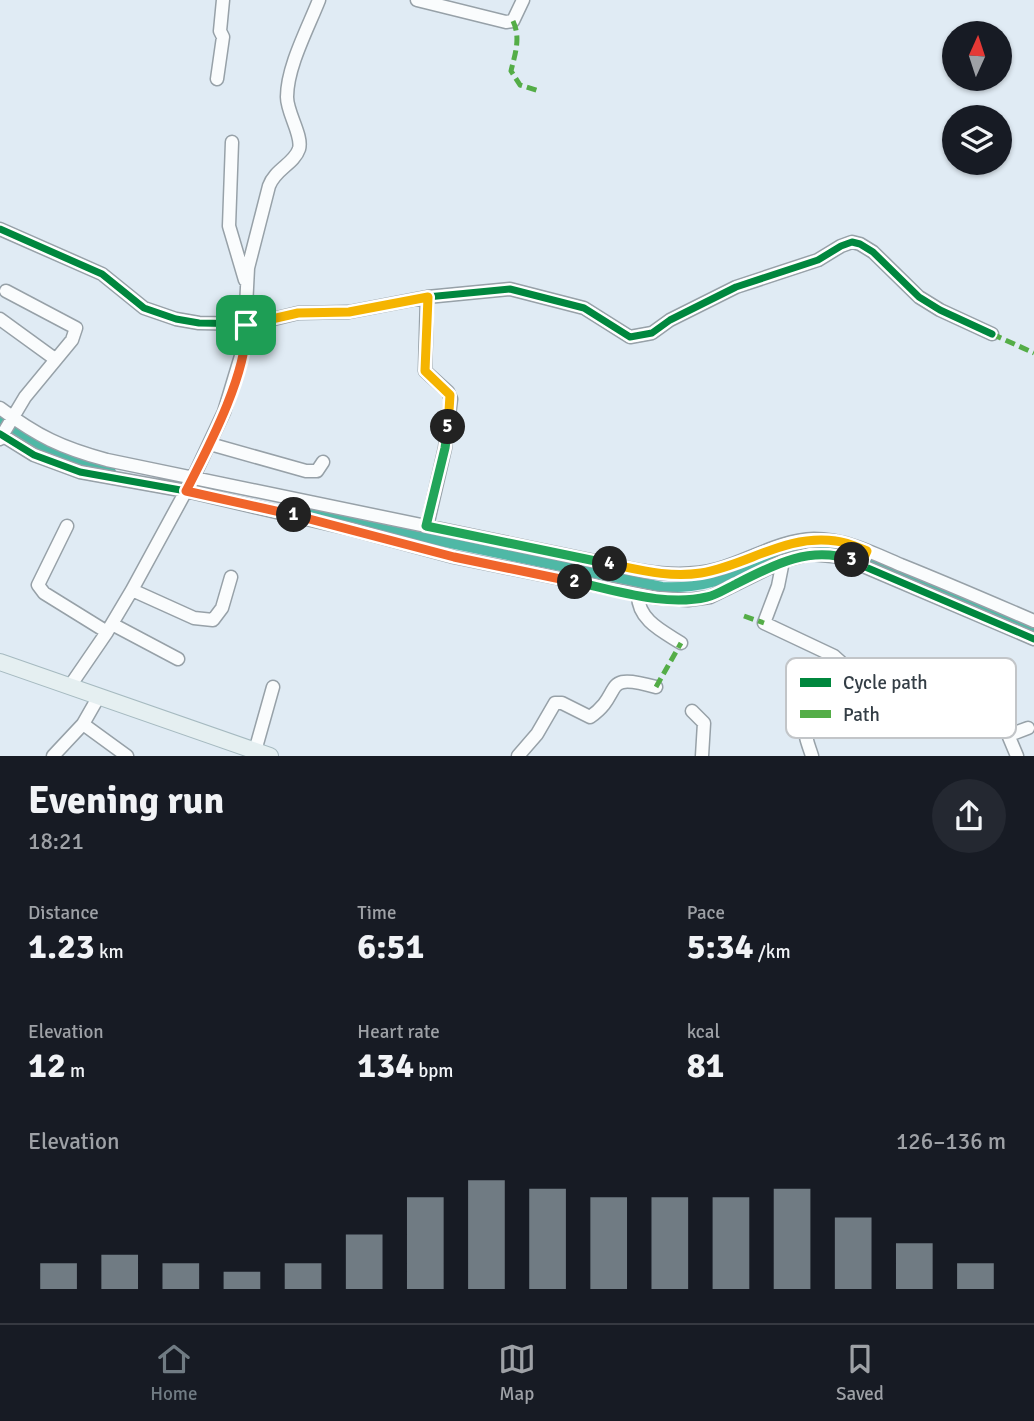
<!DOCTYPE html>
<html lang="en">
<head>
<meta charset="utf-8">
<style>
  body { margin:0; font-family:Signika,sans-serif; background:#242831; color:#f1f3f6; height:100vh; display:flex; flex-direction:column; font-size:26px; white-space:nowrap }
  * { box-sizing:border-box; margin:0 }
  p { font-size:23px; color:#9ea1a6 }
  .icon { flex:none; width:38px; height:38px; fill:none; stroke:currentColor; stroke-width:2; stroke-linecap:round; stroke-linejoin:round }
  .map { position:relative; height:756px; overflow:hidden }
  .panel { display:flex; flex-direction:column; background:#171b24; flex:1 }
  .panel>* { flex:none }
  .needle { width:46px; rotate:3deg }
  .controls { position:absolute; left:942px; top:21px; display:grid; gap:14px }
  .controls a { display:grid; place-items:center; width:70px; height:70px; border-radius:50%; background:#171b24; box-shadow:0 2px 5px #0004; font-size:35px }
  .pin { position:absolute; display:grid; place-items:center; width:60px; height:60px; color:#fff; margin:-30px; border-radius:14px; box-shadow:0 4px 10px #0006 }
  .km { position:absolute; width:35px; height:35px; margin:-18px; border-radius:50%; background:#222; color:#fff; font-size:19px; line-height:35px; text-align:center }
  .round { display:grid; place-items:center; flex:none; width:74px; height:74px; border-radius:37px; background:#242831 }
  .overview { display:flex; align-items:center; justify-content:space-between; height:119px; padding:0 28px }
  h1 { font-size:38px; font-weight:700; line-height:52px }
  .metrics { display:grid; grid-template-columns:repeat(3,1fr); gap:10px; height:119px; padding:7px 28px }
  .metrics div { display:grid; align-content:center }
  .metrics b { font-size:35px; font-weight:700 }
  .metrics small { font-size:19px; font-weight:400 }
  .metrics p { font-size:19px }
  .chart { height:196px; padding:14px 28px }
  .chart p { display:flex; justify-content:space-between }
  .chart svg { width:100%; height:126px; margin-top:7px; stroke:#707b83; stroke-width:6 }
  .menu { display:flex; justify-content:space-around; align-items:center; height:98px; border-top:2px solid #363941; background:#171b24; font-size:19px; color:#9ea1a6 }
  .menu a { display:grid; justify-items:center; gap:4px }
  .menu .current { color:#707b83 }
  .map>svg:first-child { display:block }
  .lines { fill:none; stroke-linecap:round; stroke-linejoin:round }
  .canal { stroke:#4fb8a6; stroke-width:10 }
  .minor-casing { stroke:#97a1a8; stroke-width:15 }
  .major-casing { stroke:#a6bac0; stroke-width:18 }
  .minor { stroke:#fafcfd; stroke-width:12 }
  .major { stroke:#e5eff1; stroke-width:16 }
  .quiet { stroke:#54ad47; stroke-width:5; stroke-dasharray:10 5; stroke-linecap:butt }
  .cycleway-casing { stroke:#fff; stroke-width:11 }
  .cycleway { stroke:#00873e; stroke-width:7 }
  .split-1-casing { stroke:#fff; stroke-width:14 }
  .split-2-casing { stroke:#fff; stroke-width:14 }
  .split-3-casing { stroke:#fff; stroke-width:14 }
  .split-4-casing { stroke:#fff; stroke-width:14 }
  .split-5-casing { stroke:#fff; stroke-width:14 }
  .split-6-casing { stroke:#fff; stroke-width:14 }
  .split-1 { stroke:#f0652b; stroke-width:9 }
  .split-2 { stroke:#f0652b; stroke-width:9 }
  .split-3 { stroke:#22a559; stroke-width:9 }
  .split-4 { stroke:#f5b400; stroke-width:9 }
  .split-5 { stroke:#22a559; stroke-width:9 }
  .split-6 { stroke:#f5b400; stroke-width:9 }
  .key { fill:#fff; stroke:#c2c5c8; stroke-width:2 }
  .key-label { font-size:19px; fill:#343e46 }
</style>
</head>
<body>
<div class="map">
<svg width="1034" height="756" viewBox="0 0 1034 756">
  <rect width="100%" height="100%" fill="#e0ebf4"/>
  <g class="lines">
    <path class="canal" d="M0,422c33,26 70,42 111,50
      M305,513l357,74c18,1 36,-1 54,-6 48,-16 70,-38 125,-32l193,82"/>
    <g class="minor-casing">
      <path id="minor" d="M417,0l89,22 7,-1 10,-21
        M217,79l6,-42 -3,-6 3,-31
        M232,142l-3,84 16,54
        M0,229l102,45 42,34 32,11 23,4 54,1 45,-11 51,-1 78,-15 83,-8 74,19 46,29 22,-4 18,-13 66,-33 82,-27 23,-14 11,-4 8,2 13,8 46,45 21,13 52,24
        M0,319l55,40
        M0,408c37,28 62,40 107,52l536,111c26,4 50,5 75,-2 32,-9 62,-29 96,-30 31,0 59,14 87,26 45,18 89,37 133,56
        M0,434l34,21 46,17 106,19 164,38 104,28 202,41 32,2 22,-3 73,-36 27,-7 32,3 192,82
        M0,439l25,-42 47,-57 4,-12 -70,-37
        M210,444l96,27h11l6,-9
        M67,526l-29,59 6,8 63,39
        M427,526l18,-78 6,-49 -3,-7 -23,-21 2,-74
        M783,561l-5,25 -14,37 70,33 10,9c2,29 -31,35 -38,59 -3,10 3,22 6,32
        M132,590l62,28 19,2 9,-12 9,-31
        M638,595c0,25 24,36 43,48
        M112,624l66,35
        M70,686l37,-54 25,-42 61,-112 31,-66 20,-66 4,-78 21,-82c6,-17 25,-22 30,-37 4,-13 -12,-36 -12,-52 0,-30 21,-69 32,-97
        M692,711l12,12 -2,33
        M83,724l44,32
        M255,751l18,-64
        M53,756l30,-32 16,-28
        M518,756l19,-22 18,-31h7l28,14c35,-24 9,-46 66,-30
        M1017,756l-8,-19 3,-3 16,-6"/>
    </g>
    <g class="major-casing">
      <path id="major" d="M0,662l270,94"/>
    </g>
    <use href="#minor" class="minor"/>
    <use href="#major" class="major"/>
    <path class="quiet" d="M513,21c8,17 2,33 -2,50l9,14 19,6
      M992,334l42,19
      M744,616l20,7
      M656,687l25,-44"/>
    <g class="cycleway-casing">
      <path id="cycleway" d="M0,229l102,45 42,34 32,11 23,4 54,1 45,-11 51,-1 78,-15 83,-8 74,19 46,29 22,-4 18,-13 66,-33 82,-27 23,-14 11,-4 8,2 13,8 46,45 21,13 52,24
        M0,434l34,21 46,17 106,19 164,38 104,28 202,41 32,2 22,-3 73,-36 27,-7 32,3 192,82"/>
    </g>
    <use href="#cycleway" class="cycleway"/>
  </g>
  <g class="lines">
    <g class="split-1-casing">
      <path id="split-1" d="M246,325c2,48 -38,123 -60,166l108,24"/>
    </g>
    <g class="split-2-casing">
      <path id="split-2" d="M294,515l160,42 121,25"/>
    </g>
    <g class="split-3-casing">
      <path id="split-3" d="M575,582c42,8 89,25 132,15 10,-2 20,-9 29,-13 37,-19 74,-39 116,-24"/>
    </g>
    <g class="split-4-casing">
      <path id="split-4" d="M610,564c30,6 60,14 91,9 48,-8 83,-39 135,-32 10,1 21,6 31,10l-6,13 -9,-4"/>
    </g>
    <g class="split-5-casing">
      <path id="split-5" d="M448,427l-3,21 -19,78 184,38"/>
    </g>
    <g class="split-6-casing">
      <path id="split-6" d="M246,325l52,-12 51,-1 79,-15 -3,74 25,24 -2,32"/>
    </g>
    <use href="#split-1" class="split-1"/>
    <use href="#split-2" class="split-2"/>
    <use href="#split-3" class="split-3"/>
    <use href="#split-4" class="split-4"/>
    <use href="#split-5" class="split-5"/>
    <use href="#split-6" class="split-6"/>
  </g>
  <rect x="786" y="658" width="230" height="80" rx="10" class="key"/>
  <rect x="800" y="678" width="31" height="9" fill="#00873e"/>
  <rect x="800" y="710" width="31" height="8" fill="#54ad47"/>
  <g class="key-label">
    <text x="843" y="689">Cycle path</text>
    <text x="843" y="721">Path</text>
  </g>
</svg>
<div class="controls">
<a><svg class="needle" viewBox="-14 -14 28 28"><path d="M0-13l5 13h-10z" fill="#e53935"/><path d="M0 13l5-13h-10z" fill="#9ea1a6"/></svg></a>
<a><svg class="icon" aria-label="layers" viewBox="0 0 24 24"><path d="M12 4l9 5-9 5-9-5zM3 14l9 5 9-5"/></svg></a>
</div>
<div class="pin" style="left:246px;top:325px;background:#1e9e55"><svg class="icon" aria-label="arrive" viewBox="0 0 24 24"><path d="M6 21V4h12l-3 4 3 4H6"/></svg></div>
<b class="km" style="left:294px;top:515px">1</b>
<b class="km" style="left:575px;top:582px">2</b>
<b class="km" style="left:852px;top:560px">3</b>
<b class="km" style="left:610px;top:564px">4</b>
<b class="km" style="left:448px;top:427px">5</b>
</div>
<section class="panel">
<div class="overview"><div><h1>Evening run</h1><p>18:21</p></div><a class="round"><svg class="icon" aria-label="share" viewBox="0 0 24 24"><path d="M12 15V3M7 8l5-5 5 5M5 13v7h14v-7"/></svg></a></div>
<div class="metrics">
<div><p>Distance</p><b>1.23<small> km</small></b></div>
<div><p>Time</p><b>6:51</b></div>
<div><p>Pace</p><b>5:34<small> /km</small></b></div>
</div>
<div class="metrics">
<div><p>Elevation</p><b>12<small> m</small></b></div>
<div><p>Heart rate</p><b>134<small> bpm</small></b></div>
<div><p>kcal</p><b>81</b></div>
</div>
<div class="chart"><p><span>Elevation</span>126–136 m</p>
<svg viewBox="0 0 160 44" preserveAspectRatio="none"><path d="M5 44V35M15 44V32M25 44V35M35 44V38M45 44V35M55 44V25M65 44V12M75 44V6M85 44V9M95 44V12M105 44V12M115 44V12M125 44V9M135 44V19M145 44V28M155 44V35"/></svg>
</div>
</section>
<nav class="menu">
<a class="current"><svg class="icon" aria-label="home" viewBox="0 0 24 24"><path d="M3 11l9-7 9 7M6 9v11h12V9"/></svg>Home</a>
<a><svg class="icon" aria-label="map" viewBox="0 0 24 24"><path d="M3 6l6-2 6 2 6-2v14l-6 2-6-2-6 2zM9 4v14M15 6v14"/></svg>Map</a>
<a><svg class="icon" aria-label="saved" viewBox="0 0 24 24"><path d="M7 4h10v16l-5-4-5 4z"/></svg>Saved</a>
</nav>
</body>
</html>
